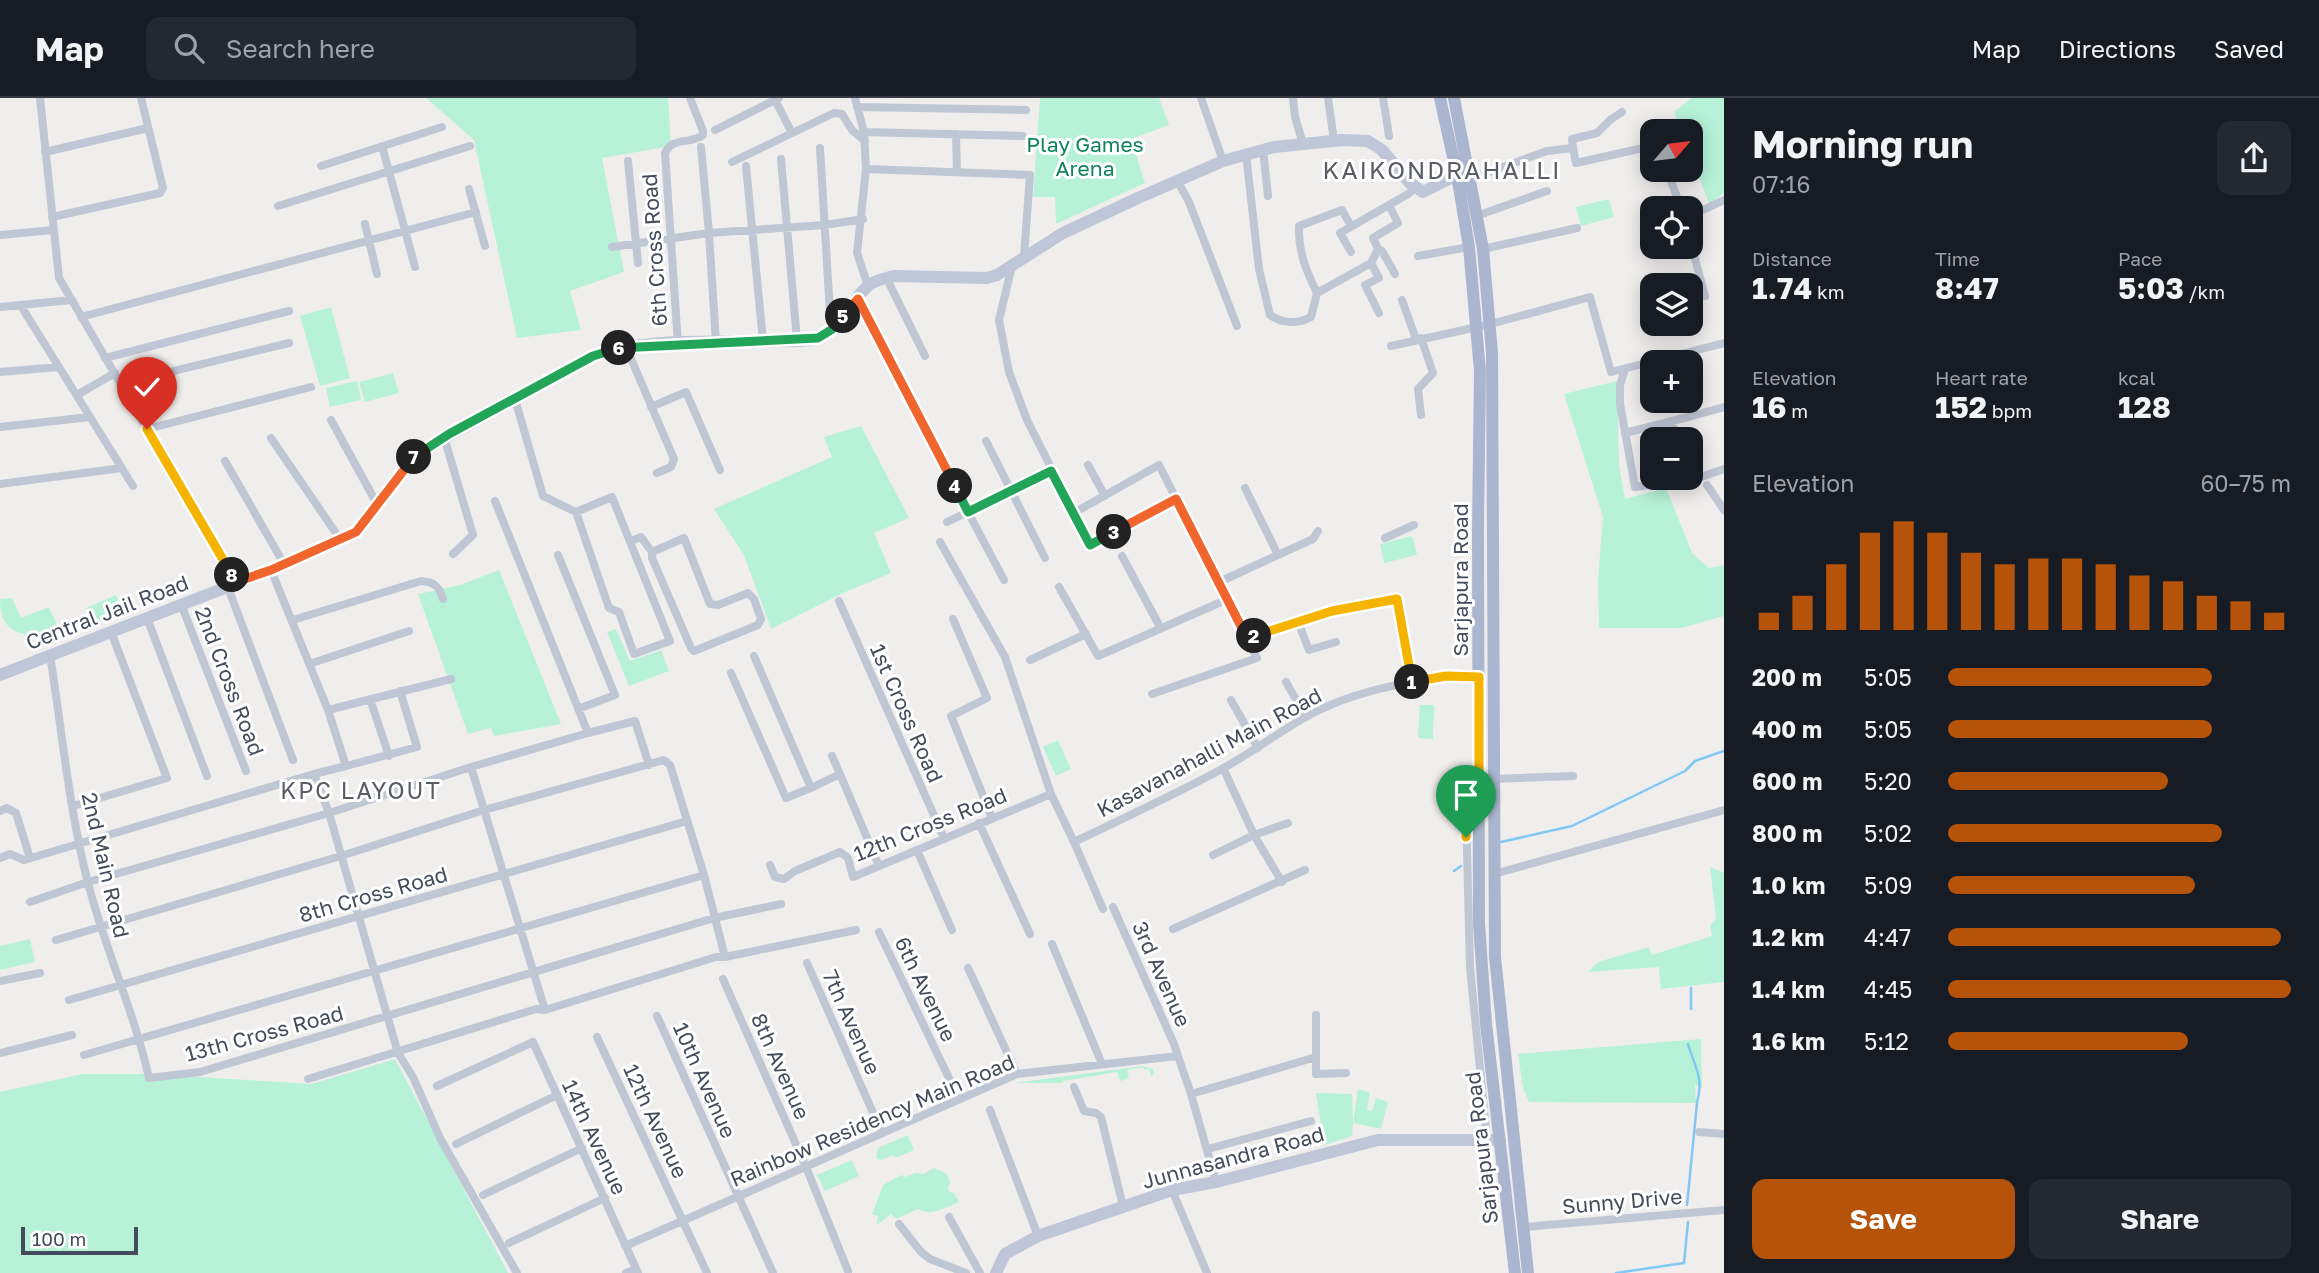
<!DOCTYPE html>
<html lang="en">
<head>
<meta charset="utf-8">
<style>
  body { margin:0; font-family:"Golos Text",sans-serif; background:#242831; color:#f1f3f6; height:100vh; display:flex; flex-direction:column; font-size:26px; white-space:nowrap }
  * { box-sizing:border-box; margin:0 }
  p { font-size:23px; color:#9ea1a6 }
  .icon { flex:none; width:38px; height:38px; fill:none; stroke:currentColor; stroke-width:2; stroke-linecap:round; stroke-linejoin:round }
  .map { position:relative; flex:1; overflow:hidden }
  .drawer { display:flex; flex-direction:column; background:#171b24; width:595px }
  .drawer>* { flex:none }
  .needle { width:46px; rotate:62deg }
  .fabs { position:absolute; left:1640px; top:21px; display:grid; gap:14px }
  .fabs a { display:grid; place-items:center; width:63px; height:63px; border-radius:14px; background:#171b24; box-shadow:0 4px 18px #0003; font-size:35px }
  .scale { position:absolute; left:21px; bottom:18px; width:117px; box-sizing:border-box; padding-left:7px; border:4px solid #444c5c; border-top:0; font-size:19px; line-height:24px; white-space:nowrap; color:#444c5c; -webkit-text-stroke:5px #fff; paint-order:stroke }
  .pin { position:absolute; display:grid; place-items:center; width:60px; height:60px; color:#fff; margin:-72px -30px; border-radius:50% 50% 50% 0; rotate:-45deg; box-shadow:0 0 7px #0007 }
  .pin .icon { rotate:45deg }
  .km { position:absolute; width:35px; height:35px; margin:-18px; border-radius:50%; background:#222; color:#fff; font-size:19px; line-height:35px; text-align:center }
  .round { display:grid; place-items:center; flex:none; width:74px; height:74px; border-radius:14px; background:#242831 }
  .head { display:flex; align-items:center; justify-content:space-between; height:119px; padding:0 28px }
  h1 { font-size:38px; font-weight:700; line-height:52px }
  .figures { display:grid; grid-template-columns:repeat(3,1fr); gap:10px; height:119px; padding:7px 28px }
  .figures div { display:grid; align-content:center }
  .figures b { font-size:30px; font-weight:700 }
  .figures small { font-size:19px; font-weight:400 }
  .figures p { font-size:19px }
  .chart { height:196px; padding:14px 28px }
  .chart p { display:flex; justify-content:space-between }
  .chart svg { width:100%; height:126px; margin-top:7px; stroke:#b45309; stroke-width:6 }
  .action { display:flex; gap:14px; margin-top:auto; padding:14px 28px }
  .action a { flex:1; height:80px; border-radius:14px; background:#b45309; color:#fff; font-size:28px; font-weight:700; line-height:80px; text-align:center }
  .action a+a { background:#242831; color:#f1f3f6 }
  ul { padding:0 28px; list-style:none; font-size:23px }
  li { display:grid; grid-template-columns:112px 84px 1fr; align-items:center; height:52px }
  li i { height:18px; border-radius:9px; background:#b45309 }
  header { display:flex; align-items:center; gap:42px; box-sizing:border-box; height:98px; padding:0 35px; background:#171b24; border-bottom:2px solid #363941 }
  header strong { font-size:33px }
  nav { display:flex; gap:38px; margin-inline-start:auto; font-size:24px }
  .search { width:490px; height:63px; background:#242831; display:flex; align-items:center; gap:18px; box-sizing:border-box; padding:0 24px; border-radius:14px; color:#9ea1a6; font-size:26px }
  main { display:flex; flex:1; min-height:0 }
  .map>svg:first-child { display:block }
  .green { fill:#b7f2d8 }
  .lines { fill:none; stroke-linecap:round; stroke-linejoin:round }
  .stream { stroke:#81c7f2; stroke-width:2.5 }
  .street { stroke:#bfc6d4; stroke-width:8 }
  .secondary { stroke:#bec6d8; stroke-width:12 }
  .primary { stroke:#aab6cf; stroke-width:12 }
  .split-1-casing { stroke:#fff; stroke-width:14 }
  .split-2-casing { stroke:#fff; stroke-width:14 }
  .split-3-casing { stroke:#fff; stroke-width:14 }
  .split-4-casing { stroke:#fff; stroke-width:14 }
  .split-5-casing { stroke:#fff; stroke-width:14 }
  .split-6-casing { stroke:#fff; stroke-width:14 }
  .split-7-casing { stroke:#fff; stroke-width:14 }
  .split-8-casing { stroke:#fff; stroke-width:14 }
  .split-9-casing { stroke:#fff; stroke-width:14 }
  .split-1 { stroke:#f5b400; stroke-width:9 }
  .split-2 { stroke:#f5b400; stroke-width:9 }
  .split-3 { stroke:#f0652b; stroke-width:9 }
  .split-4 { stroke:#22a559; stroke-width:9 }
  .split-5 { stroke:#f0652b; stroke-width:9 }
  .split-6 { stroke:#22a559; stroke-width:9 }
  .split-7 { stroke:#22a559; stroke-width:9 }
  .split-8 { stroke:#f0652b; stroke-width:9 }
  .split-9 { stroke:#f5b400; stroke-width:9 }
  .labels { text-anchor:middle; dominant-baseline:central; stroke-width:6; stroke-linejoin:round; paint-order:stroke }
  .park-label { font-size:21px; fill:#10825d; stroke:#fff }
  .street-label { font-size:21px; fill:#444c5c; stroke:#fff }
  .neighbourhood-label { font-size:23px; letter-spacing:2px; fill:#595c63; stroke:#fff }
  .quarter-label { font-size:24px; letter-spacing:2px; fill:#595c63; stroke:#fff }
</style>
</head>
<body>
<header>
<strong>Map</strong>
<div class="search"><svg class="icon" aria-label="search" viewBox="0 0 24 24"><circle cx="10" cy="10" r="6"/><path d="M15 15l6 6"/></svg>Search here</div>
<nav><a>Map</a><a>Directions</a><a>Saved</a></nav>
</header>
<main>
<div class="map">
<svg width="1724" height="1175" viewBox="0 0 1724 1175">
  <rect width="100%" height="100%" fill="#f0eded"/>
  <path class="green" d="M426,0h242l3,48 -69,12 22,114 -54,19 11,39 -64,8 -43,-198z
    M1040,0h119l10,27 -38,14 14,44 -89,41 -1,-27h-22z
    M1691,0h33v95l-15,11 -18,-49 -1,-24h-9l-7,-19z
    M1609,101l5,18 -33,9 -5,-19z
    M331,209l19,71 -30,8 -20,-70z
    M393,275l6,20 -34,9 -6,-20z
    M357,283l4,19 -31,7 -4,-19z
    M1617,283l2,84 6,34 41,-11 26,65 17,15 15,-3v51l-43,12h-82l-1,-49 5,-62 -39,-123z
    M861,328l48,92 -35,15 17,40 -48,20 -72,36 -27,-74 -30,-46 118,-52 -8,-20z
    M1412,438l5,19 -33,8 -4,-19z
    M499,472l62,154 -67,12 -3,-8 -23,6 -50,-140 42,-9z
    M116,497l7,18 -30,12 -7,-17z
    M12,500l9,20 28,-11 9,20c-30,13 -58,10 -58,-28z
    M616,531l14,32 31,-11 8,21 -40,15 -22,-54z
    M1420,607h14l-1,34 -15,-1z
    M1058,642l13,29 -15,7 -13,-29z
    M1710,769l14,6v109l-63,7 -2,-22 -71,5 10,-10 51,-15 3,8 60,-19 -2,-10 6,-8z
    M30,841l5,23 -35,8v-24z
    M1701,941l1,50 -7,-4 1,18 -167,-1 -6,-14 -5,-34z
    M395,961l113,214h-508v-181l83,-18h64l165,10z
    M1142,968l11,3 1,5 -3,2 -2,-7 -5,1 -1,-3 -16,3 2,8 -9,3 -3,-9 -54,9v2h-48z
    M1358,991l12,4 -3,17 5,1 4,-13 12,4 -7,27 -28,-6 -1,13 -28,9 -8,-52 36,1 1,29z
    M908,1037l6,15 -19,8 -1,-3 -14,5 -4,-2 2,-10z
    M852,1062l7,16 -34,15 -8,-16z
    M934,1070l13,6 3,9 -2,4 1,5 5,1 5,9c-13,5 -28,15 -41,7l-22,10 -5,-5 -13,10 -1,-1 1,-7 -6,-2 11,-29 19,-10 3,2 11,-4 8,1z"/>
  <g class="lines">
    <path class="stream" d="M1501,744l71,-16 113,-55 10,-10 29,-10
      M1454,773l7,-5
      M1691,911v-21
      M1687,1107l10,-102c7,-26 -2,-35 -9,-59
      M1616,1175l68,-10 4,-41"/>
    <path class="street" d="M40,0l19,180 177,304
      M774,0l18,35
      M855,0l9,34 2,37 -9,84 11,33
      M1201,0l22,63
      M1293,0l2,19 8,27
      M1328,0l6,43
      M1383,0l6,38
      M857,9l169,3
      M715,32l64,-32
      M864,34l159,4
      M956,36l1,38
      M382,48l33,121
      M701,49l8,86 7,110
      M820,50l11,182
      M1573,50l-1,-9 25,-6 13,-13 12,-8
      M1263,52l5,46
      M45,54l103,-24
      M1246,56l13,115 11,46c12,9 28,9 41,2l6,-24 54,-30 7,-14 -5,-11 25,-15 -9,-18
      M781,61l16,181
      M628,63l10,102
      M732,64l102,-49 8,1 10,16 13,11
      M321,68l121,-39
      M746,68l17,175
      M866,71l164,6 -6,82
      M1667,72l14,38
      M1470,81l77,-28 26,-3 3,15 76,-17
      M1177,82l12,22 48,124
      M469,91l16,57
      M278,108l192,-60
      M1476,118l71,-25
      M1690,118l34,-16
      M52,119l108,-24 3,-5 -22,-90
      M365,126l12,50
      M0,137l53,-5
      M1690,142l15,56
      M612,149l97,-14 116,-8 38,-6
      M1378,151l4,2 13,23
      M1483,151l94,-21
      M1351,154l-11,-19 68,-39 8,-7
      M1418,158l51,-9
      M1371,165l8,15 -14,7 14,28
      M1012,168l-13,54 10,52 18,48 63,125 86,-46
      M886,179l39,79
      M1317,195c-11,-23 -19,-41 -18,-67l43,-16 9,16
      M858,201l110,213 83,-41
      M1402,202l14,39
      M21,208l112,180
      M0,209l71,-7
      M81,219l395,-105
      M678,246l-13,-191c8,-17 25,-8 38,-18v-4l-13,-33
      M1391,248l100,-22 99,-27 21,75 113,-29
      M626,249l48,112 -3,8 -14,6
      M105,260l184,-47
      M1625,271l-5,16v19l15,83 66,-10 23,-8
      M0,274l59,-5
      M120,286l169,-41
      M77,297l38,-22
      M515,301l28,97 33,16 33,96 10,4 15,42 36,-13 -58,-144 -36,15
      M1688,303l4,15 32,-9
      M651,309l35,-15 34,78
      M1421,317l-3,-26 15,-16 -12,-35
      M331,322l46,84
      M1672,323l4,18
      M0,329l90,-10
      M147,331l164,-42
      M1625,335l67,-17
      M444,339l29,98 -20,19
      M271,340l69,101
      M986,343l59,117
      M225,363l59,103
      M1088,367l17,31
      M0,386l122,-16
      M1707,387l17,25
      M1245,390l33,67
      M495,403l93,232 47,-12 14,44
      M1072,416l87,-49 98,193 -105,36
      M947,424l21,-10 36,68
      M684,440l26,66 8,1 30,-12 6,6 7,20 -3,6 -64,26 -3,-3 -39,-90v-6z
      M1385,440l29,-13
      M631,443l10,-4 11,15
      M940,444l65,115 46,137 23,48c50,-24 100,-47 148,-73 29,-16 54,-35 82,-51 44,-26 124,-44 175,-41
      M558,457l57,140 -37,14
      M1122,458l38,71
      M271,472l57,140 18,56 71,-19 -17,-56
      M1219,484l94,-43 5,-8
      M227,487l66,175
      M1059,489l39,69 130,-57
      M839,503l105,237
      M181,506l65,167
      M147,520l60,158
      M953,521l34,79 -36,18 41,102
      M293,522l128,-39c13,1 18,5 22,18
      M1298,524l11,28 27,-8
      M1247,540l85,-27 65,-12 14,83
      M50,557c12,76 19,154 38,228 17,66 46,128 61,195l51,-6 514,-154 67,-14
      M754,558l57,132 29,-14 39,92
      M1030,562l56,-26
      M309,566l100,-33
      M731,575l55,125 25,-10
      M1286,584l20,35
      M370,601l19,57
      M1231,602l27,48
      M328,612l123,-31
      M832,658l8,18
      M471,669l74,243
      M1223,670l31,67 28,47
      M314,676l15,39 142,-46 117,-34
      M1494,681l79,-3
      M1479,701l-13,13 4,155 17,173
      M73,708l94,-28 -56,-146
      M0,713l7,-3 9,5 14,45
      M979,725l51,111
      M1074,744l29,67
      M917,752l35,80
      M1213,757l41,-20 34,-12
      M0,760l10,-4 14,6 290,-86 32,-8
      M770,767l5,12 9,2 11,-8 45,-19 8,6 5,19 198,-83
      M1494,776l230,-64
      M30,804l58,-20 241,-69 69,240 15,24 27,61 77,135
      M1113,809l61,137 4,12
      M1173,831l132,-59
      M879,834l80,167
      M56,842l285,-84 143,-46 180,-50 6,5 34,110 21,82
      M1052,846l50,120
      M807,865l75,170
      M968,870l49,106
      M723,881l83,188 42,104
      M0,883l40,-8
      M69,902l618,-179
      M1316,917v59l30,-1
      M657,918l116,257
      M597,939l110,236
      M0,955l72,-18
      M84,957l620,-180
      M308,981l228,-70 9,1 171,-53h9l131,-27
      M437,988l96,-44 105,231
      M1074,989l10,24 12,2 5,4 22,89
      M1191,996l125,-37
      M990,1012l48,126
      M1699,1034l25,2
      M456,1046l101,-49
      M1208,1051l103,-28
      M1172,1092l35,83
      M483,1097l99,-47
      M949,1119l31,56
      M899,1126l22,28 9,7 36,14
      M1524,1129l200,-17
      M509,1145l96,-45
      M625,1148l392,-172 161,-18 13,38 25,88
      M626,1175l10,-4"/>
    <path class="secondary" d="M0,577l271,-105 85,-38 62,-79 175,-97c53,-19 115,-13 170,-15 17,0 37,2 54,-3 24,-7 33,-38 52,-53 7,-5 16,-7 25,-9l93,2 10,-3 66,-42 75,-35 85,-37 51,-14 68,-7 26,1 14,9 28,33 13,9 34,-17
      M996,1175l9,-19 33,-18 134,-46 44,-8 162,-42h122"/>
    <path class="primary" d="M1440,0l17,77 12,72 11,124 -2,158 1,394 7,101 29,249
      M1454,0l29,151 9,104 3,604 33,316"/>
  </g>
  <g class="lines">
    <g class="split-1-casing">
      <path id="split-1" d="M1412,584l34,-6 33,1v121l-13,14v25"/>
    </g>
    <g class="split-2-casing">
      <path id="split-2" d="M1254,538l78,-25 65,-12 15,83"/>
    </g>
    <g class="split-3-casing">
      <path id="split-3" d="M1114,434l62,-33 71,139 7,-2"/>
    </g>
    <g class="split-4-casing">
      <path id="split-4" d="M955,388l13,26 83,-41 39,74 24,-13"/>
    </g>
    <g class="split-5-casing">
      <path id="split-5" d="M843,218l15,-17 97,187"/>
    </g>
    <g class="split-6-casing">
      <path id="split-6" d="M619,250l199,-10 13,-8 12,-14"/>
    </g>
    <g class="split-7-casing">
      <path id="split-7" d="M414,359l35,-23 144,-78 26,-8"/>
    </g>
    <g class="split-8-casing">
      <path id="split-8" d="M232,477l4,7 35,-12 85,-38 58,-75"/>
    </g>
    <g class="split-9-casing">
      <path id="split-9" d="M147,331l85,146"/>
    </g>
    <use href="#split-1" class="split-1"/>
    <use href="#split-2" class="split-2"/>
    <use href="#split-3" class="split-3"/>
    <use href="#split-4" class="split-4"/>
    <use href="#split-5" class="split-5"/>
    <use href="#split-6" class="split-6"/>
    <use href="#split-7" class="split-7"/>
    <use href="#split-8" class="split-8"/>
    <use href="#split-9" class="split-9"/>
  </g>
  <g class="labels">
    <g class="park-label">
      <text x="1085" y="46">Play Games<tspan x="1085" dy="24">Arena</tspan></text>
    </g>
    <g class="street-label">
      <text transform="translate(654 152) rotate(-94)">6th Cross Road</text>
      <text transform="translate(1460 482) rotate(-90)">Sarjapura Road</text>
      <text transform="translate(107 514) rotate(-21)">Central Jail Road</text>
      <text transform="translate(230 583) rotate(69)">2nd Cross Road</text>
      <text transform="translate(907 615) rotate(66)">1st Cross Road</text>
      <text transform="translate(1209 654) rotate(-28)">Kasavanahalli Main Road</text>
      <text transform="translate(930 726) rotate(-22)">12th Cross Road</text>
      <text transform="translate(106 767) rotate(77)">2nd Main Road</text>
      <text transform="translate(373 796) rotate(-16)">8th Cross Road</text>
      <text transform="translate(1162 876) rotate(66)">3rd Avenue</text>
      <text transform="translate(926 891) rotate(64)">6th Avenue</text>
      <text transform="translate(852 924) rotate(66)">7th Avenue</text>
      <text transform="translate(264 935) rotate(-15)">13th Cross Road</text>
      <text transform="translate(781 968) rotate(66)">8th Avenue</text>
      <text transform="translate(705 982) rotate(66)">10th Avenue</text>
      <text transform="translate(872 1022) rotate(-23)">Rainbow Residency Main Road</text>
      <text transform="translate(656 1023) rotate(65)">12th Avenue</text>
      <text transform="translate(595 1039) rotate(65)">14th Avenue</text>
      <text transform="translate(1481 1050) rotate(-97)">Sarjapura Road</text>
      <text transform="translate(1233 1059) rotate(-15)">Junnasandra Road</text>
      <text transform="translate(1622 1103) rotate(-5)">Sunny Drive</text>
    </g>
    <g class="neighbourhood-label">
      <text x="361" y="692">KPC LAYOUT</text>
    </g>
    <g class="quarter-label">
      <text x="1442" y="71">KAIKONDRAHALLI</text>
    </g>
  </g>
</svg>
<div class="fabs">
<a><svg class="needle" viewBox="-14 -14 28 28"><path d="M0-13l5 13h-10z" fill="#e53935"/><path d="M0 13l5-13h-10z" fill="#9ea1a6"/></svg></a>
<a><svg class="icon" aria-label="locate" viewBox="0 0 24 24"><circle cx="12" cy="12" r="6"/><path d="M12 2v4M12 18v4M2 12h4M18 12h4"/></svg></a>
<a><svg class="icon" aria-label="layers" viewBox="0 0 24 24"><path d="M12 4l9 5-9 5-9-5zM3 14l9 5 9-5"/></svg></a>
<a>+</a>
<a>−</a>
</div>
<div class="scale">100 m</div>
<div class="pin" style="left:1466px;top:739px;background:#1e9e55"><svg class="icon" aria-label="arrive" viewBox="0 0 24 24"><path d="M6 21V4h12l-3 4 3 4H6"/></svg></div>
<div class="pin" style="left:147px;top:331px;background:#d93025"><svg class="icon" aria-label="check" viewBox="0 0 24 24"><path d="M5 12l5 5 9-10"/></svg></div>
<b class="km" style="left:1412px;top:584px">1</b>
<b class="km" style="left:1254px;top:538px">2</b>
<b class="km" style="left:1114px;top:434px">3</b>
<b class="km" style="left:955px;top:388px">4</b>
<b class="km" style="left:843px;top:218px">5</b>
<b class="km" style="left:619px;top:250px">6</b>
<b class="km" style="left:414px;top:359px">7</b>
<b class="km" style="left:232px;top:477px">8</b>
</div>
<section class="drawer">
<div class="head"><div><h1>Morning run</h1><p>07:16</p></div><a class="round"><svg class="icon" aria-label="share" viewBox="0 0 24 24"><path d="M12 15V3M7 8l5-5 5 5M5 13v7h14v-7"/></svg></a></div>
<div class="figures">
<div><p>Distance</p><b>1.74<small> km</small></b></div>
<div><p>Time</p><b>8:47</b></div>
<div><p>Pace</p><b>5:03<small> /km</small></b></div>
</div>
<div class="figures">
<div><p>Elevation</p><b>16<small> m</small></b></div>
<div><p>Heart rate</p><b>152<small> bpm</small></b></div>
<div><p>kcal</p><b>128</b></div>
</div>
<div class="chart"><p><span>Elevation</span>60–75 m</p>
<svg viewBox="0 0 160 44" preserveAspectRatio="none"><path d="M5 44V38M15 44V32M25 44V21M35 44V10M45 44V6M55 44V10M65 44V17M75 44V21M85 44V19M95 44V19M105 44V21M115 44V25M125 44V27M135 44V32M145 44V34M155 44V38"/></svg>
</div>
<ul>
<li><b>200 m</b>5:05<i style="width:77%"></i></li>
<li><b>400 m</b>5:05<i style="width:77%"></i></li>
<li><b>600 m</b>5:20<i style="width:64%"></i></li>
<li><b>800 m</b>5:02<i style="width:80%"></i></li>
<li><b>1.0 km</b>5:09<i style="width:72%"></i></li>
<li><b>1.2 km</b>4:47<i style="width:97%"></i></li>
<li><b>1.4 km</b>4:45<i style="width:100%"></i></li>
<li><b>1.6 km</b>5:12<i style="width:70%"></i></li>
</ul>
<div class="action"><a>Save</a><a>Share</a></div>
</section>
</main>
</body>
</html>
